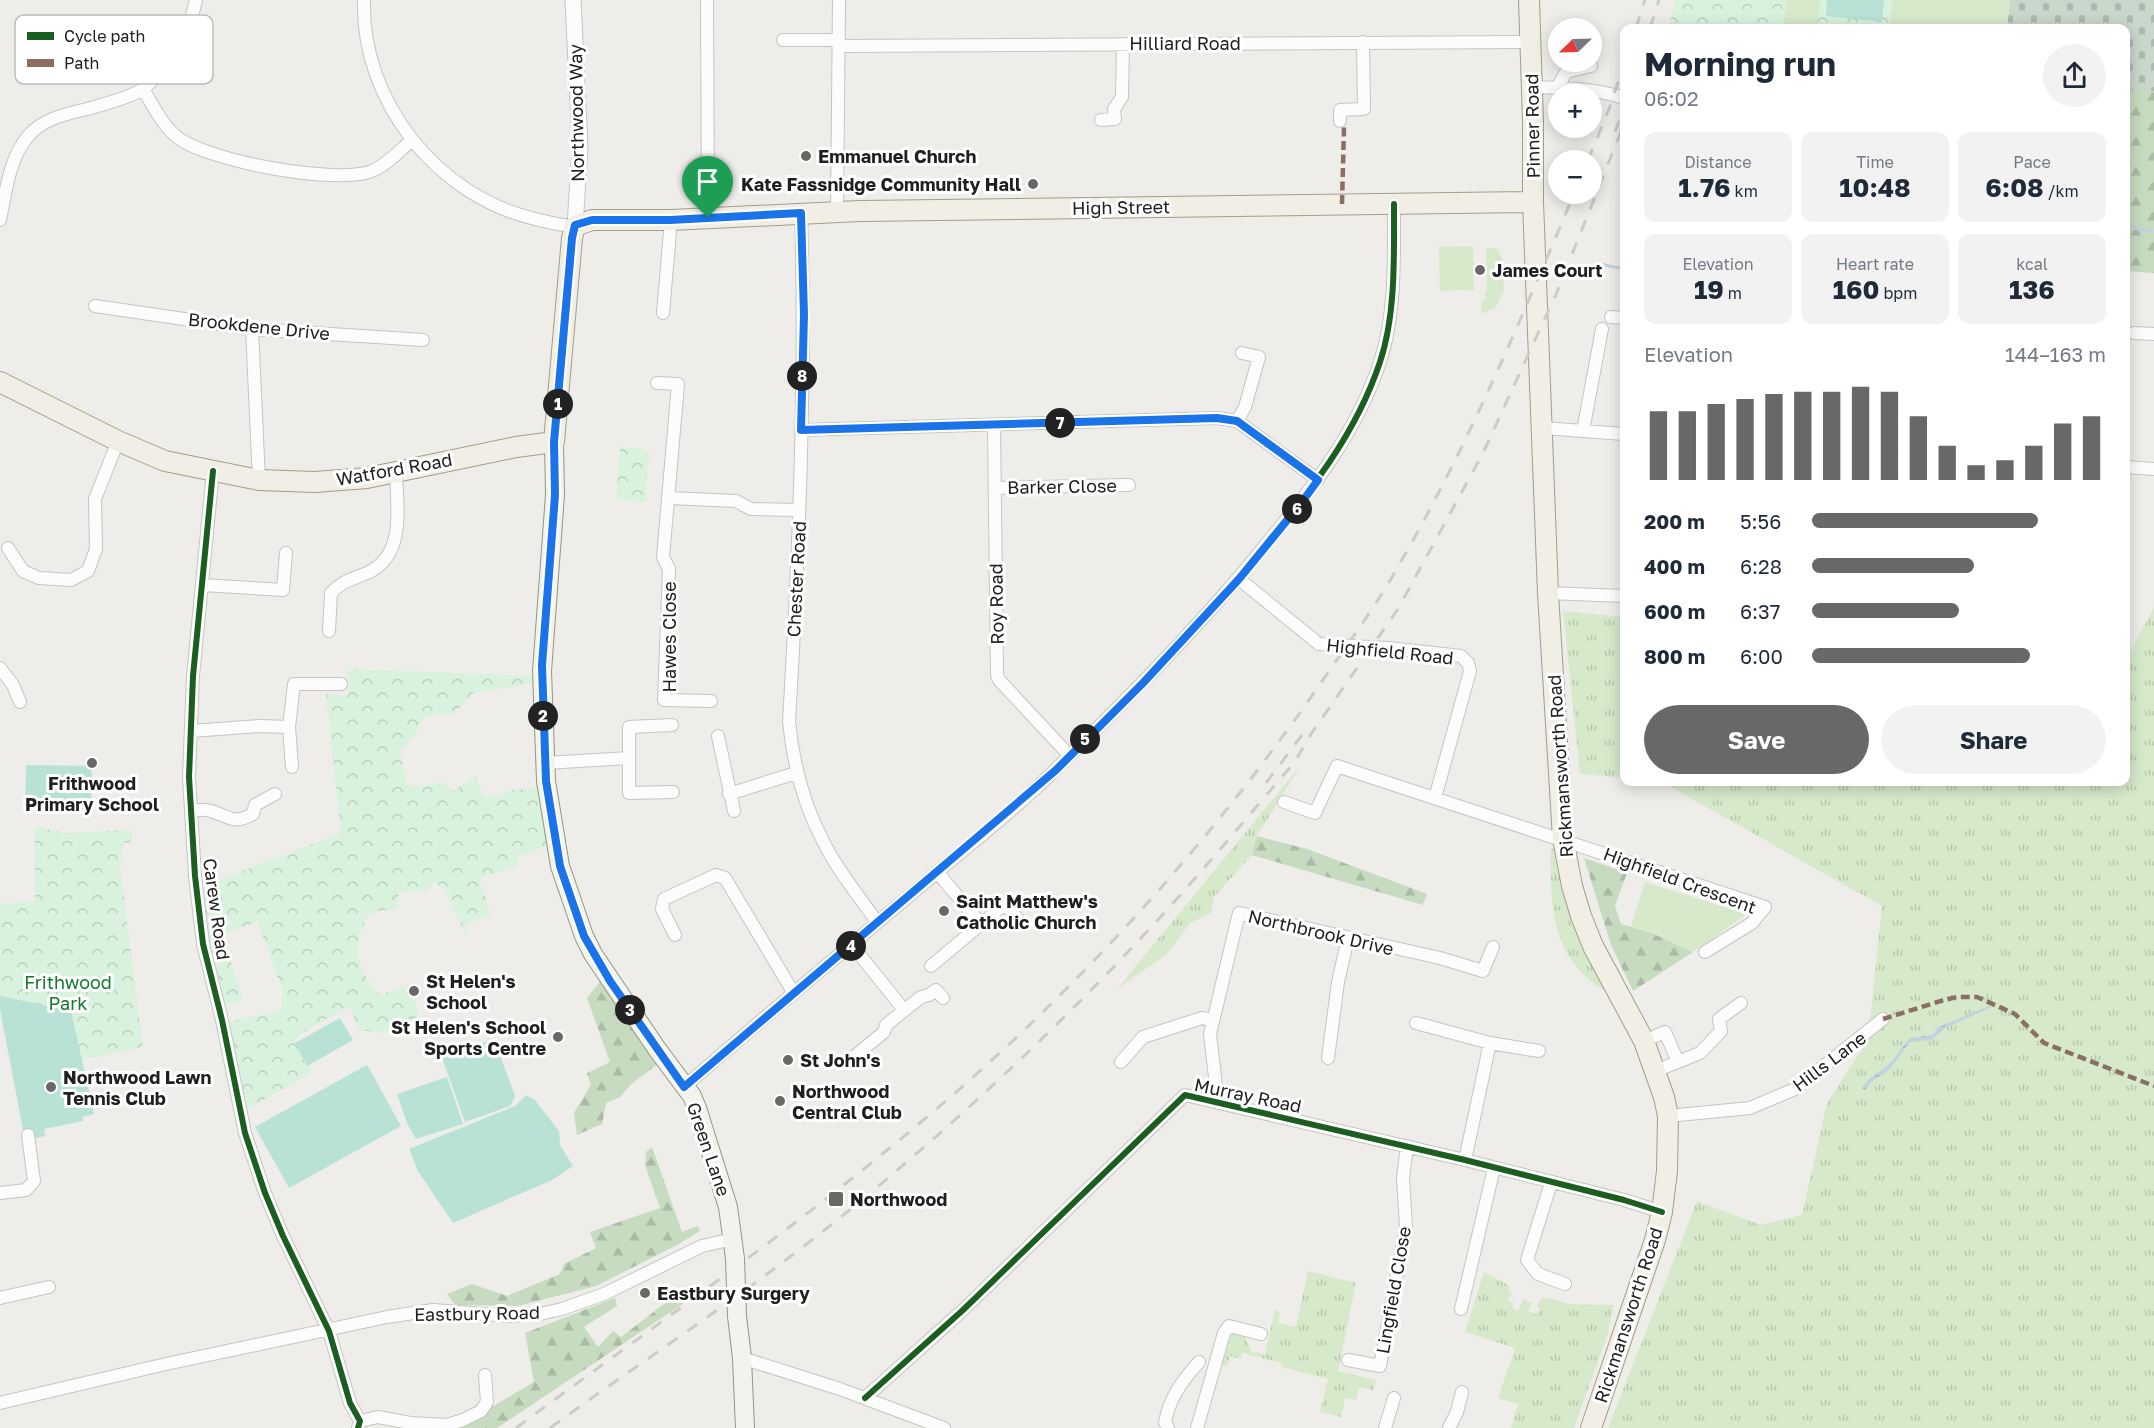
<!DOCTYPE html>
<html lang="en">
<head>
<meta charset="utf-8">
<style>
  body { margin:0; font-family:"Golos Text",sans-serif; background:#f2f2f3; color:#1f2937; height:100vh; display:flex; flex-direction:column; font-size:22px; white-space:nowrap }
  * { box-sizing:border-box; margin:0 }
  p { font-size:20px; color:#747a83 }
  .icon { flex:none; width:33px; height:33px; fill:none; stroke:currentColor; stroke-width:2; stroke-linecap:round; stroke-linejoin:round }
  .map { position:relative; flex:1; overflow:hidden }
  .sheet { position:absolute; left:1620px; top:24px; width:510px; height:762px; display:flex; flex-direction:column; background:#fff; border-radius:12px; box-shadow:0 3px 15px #0003 }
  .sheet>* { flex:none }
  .needle { width:39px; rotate:247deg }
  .tools { position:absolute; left:1548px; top:18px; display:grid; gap:12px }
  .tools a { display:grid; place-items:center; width:54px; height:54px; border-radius:50%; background:#fff; box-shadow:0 3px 15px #0003; font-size:30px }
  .pin { position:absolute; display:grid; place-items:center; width:51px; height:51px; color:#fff; margin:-62px -26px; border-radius:50% 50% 50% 0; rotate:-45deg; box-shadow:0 0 6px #0007 }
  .pin .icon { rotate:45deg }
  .km { position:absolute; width:30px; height:30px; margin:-15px; border-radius:50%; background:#222; color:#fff; font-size:16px; line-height:30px; text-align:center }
  .round { display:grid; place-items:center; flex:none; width:63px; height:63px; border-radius:32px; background:#f2f2f3 }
  .headline { display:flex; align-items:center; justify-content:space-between; height:102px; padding:0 24px }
  h1 { font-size:33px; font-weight:700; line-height:45px }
  .metrics { display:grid; grid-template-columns:repeat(3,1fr); gap:9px; height:102px; padding:6px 24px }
  .metrics div { display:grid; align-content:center; border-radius:12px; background:#f2f2f3; text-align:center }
  .metrics b { font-size:26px; font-weight:700 }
  .metrics small { font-size:16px; font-weight:400 }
  .metrics p { font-size:16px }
  .chart { height:168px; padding:12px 24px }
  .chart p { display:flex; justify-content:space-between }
  .chart svg { width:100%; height:108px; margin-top:6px; stroke:#686866; stroke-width:6 }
  .cta { display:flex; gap:12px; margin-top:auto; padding:12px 24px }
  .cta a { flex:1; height:69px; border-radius:36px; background:#686866; color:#fff; font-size:24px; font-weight:700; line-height:69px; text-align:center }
  .cta a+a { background:#f2f2f3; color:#1f2937 }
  ul { padding:0 24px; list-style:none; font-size:20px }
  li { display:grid; grid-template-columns:96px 72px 1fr; align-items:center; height:45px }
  li i { height:15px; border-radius:8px; background:#686866 }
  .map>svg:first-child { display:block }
  .grass { fill:url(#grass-tufts) }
  .forest { fill:url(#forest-firs) }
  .cemetery { fill:url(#cemetery-stones) }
  .park { fill:url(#park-crowns) }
  .garden { fill:#d6e9ca }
  .pitch { fill:#b8e2d6 }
  .water { fill:url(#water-ripples) }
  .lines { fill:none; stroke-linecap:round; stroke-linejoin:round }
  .stream { stroke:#bfd4de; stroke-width:3 }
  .minor-casing { stroke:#c5c5c3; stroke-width:14 }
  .tertiary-casing { stroke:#c5c5c3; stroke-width:17 }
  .secondary-casing { stroke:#939782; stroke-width:20 }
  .primary-casing { stroke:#a39e87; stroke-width:22 }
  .minor { stroke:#fcfcfc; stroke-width:12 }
  .tertiary { stroke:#fcfcfc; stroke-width:15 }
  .secondary { stroke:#f2f3ec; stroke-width:18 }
  .primary { stroke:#f1eee6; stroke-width:20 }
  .rail { stroke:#cbcbca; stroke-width:3; stroke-dasharray:12 12; stroke-linecap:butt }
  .minor-bridge-casing { stroke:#c5c5c3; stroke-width:14; stroke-linecap:butt }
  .secondary-bridge-casing { stroke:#939782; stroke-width:20; stroke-linecap:butt }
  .minor-bridge { stroke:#fcfcfc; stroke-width:12 }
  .secondary-bridge { stroke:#f2f3ec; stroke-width:18 }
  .quiet { stroke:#8d6e63; stroke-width:4.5; stroke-dasharray:9 4.5; stroke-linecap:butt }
  .cycleway-casing { stroke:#fff; stroke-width:10 }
  .cycleway { stroke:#1b5e20; stroke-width:6 }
  .route-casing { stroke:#fff; stroke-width:12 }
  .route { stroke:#1a73e8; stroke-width:8 }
  .poi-dot { fill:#686866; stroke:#fff; stroke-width:2 }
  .labels { text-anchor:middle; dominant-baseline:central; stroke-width:6; stroke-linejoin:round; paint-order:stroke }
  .street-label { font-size:18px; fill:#202020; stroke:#fff }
  .poi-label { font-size:18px; font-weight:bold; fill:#202020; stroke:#fff; text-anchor:start }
  .park-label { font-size:18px; fill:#13792b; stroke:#fff }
  .key { fill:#fff; stroke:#bcbcbc; stroke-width:1.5 }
  .key-label { font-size:16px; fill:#202020 }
</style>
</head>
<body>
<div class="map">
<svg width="2154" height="1428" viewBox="0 0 2154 1428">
  <defs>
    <pattern id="grass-tufts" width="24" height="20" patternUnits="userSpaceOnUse" patternTransform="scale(1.5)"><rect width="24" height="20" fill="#d6e9ca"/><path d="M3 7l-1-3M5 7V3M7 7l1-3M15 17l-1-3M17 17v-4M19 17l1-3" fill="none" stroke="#b7c8ad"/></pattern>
    <pattern id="forest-firs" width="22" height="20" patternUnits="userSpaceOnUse" patternTransform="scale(1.5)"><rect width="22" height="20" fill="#c6dbc0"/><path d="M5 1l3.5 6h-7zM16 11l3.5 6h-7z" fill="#aabca5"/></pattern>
    <pattern id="cemetery-stones" width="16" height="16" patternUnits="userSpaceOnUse" patternTransform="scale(1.5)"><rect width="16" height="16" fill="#c9d8cb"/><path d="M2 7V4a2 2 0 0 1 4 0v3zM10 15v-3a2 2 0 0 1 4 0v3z" fill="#acb9ae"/></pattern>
    <pattern id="park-crowns" width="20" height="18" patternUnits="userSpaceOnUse" patternTransform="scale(1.5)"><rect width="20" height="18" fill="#d9f2dd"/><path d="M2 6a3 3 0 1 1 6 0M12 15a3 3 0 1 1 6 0" fill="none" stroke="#bacfbd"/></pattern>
    <pattern id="water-ripples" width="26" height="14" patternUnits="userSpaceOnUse" patternTransform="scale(1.5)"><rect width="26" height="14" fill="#bfd4de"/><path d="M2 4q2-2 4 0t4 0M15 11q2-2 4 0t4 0" fill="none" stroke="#a4b6be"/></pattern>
  </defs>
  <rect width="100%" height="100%" fill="#eeede9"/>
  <path class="grass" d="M2154,607v821h-546l89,-227 64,24 41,-10 25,-112 41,-63 14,-134 -220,-124h-6h470v-122z
    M1563,611l61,6v161l-44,-4z
    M1301,765l-44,71 -5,19 -38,42 -3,16 -21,10 -24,32 -48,33z
    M1563,839l9,47 52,118c-12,-9 -27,-17 -38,-27 -38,-38 -34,-77 -36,-126z
    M1308,1271l48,12 -18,88 38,9 -3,10 -14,-3 -3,13 -11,-2 -4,19 -21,-5 8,-33 -47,-12 1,-4 -40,-10 -1,6 -11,-3 -3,10 -7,-1 8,-29 9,-4 6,1 9,19 13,2 10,-44 5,2 -2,11 18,4z
    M1484,1272l26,14 -2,5 4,1 -4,8 6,4 -2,4 6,3 6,-12 8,4 -4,8 9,4 3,-7 -3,-2 5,-9 28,7 44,1 -7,31 -33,92h-63l7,-24 -20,-6 17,-50 -50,-16z"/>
  <path class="forest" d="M2126,80h6l1,11h21v182l-28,-2z
    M1257,836l50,13 120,45 -4,11 -171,-50z
    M1584,858l43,15 -12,33 6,18 31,9 41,19 -60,39 -22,-46z
    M602,979l57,84 -29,22 -10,12 -14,6 -4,21 -25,11 -3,-22 17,-28 -4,-12 23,-11 -23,-64z
    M652,1147l30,85 16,-6 2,5 -23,14 -81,41 -78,20 -63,-1 -8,-11 25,-10 35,12 53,-22 4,-10 32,-16 -6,-16 70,-24 -15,-43 1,-13z
    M690,1284l3,13 -196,131h-40l77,-46 -9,-49 90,-35 2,8 -33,21 14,20 15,-16 8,6z"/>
  <path class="cemetery" d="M2010,0h144v91h-22v-11h-6v-52h-119z"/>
  <path class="park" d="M1676,0h217l-4,28h-221z
    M620,447l23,2 6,5 -4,48 -29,-3z
    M349,669l185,7 1,7 -62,10 -19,20 -30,4 -13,23 -11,11 6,33 8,3 27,-5 12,9 23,-15 8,22 30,-8 26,-3 8,59 -31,10 2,8 -40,15 12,35 -25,11 1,5 -2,3 -21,-44 -10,-7 -5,8 -30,2 -2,17 -20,2 -10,5c-3,9 -8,19 -9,28 -2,19 9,38 22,51l30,-10 10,37 -36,11 -25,-3 -10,-24 -52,30 -2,7 12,23 6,6 -69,39 -18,-87 21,-8 6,1 29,-7v-21l-25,-68 -35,14 21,65 -20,6 -15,-64 -5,-56 138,-53 -15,-139 22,2z
    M35,827l31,6 65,-3 1,12 -9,1 -3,24 23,180 -61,13 12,54 -89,-75 -5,-30v-105l35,-3z"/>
  <path class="garden" d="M1786,0h34l-3,28h-34z
    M1893,0h117l-3,28h-118z
    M1473,246l1,44 -34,1 -1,-44z
    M1496,248l6,11 2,31 -8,17 -15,7 1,-14h3v-9h2l-1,-42z
    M1645,882l102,32 -54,38 -41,-19 -21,-6z"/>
  <path class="pitch" d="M1827,0h57l-2,22 -56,-6z
    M26,765l66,1 -1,45 -66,-1z
    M0,996l71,15 23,103 -12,3 1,4 -39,8 1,7 -20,4 -25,-131z
    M340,1018l13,22 -46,26 -12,-23z
    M494,1039l21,57 -5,10 -45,16 -23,-64z
    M367,1065l34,61 -112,62 -34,-61z
    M447,1077l16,47 -47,15 -9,-16 -10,-29z
    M526,1095l8,4 25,32 1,14 13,21 -21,14 -99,43 -35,-52 -9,-22 106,-43z"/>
  <path class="water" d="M1989,1006l2,1 -6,3 -41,19 -13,11 -21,2 -20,27 -20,14 -5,7 -3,-2c6,-11 17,-15 26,-23 8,-8 14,-18 22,-27l22,-3 7,-8z"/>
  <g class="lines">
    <path class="stream" d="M2126,227l28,5
      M1600,264l24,5"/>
    <g class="minor-casing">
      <path id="minor" d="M364,0c-3,101 73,196 171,219 13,3 26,7 40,7
        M707,0l1,218
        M783,40h56
        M839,46l691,-4
        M1532,87c32,1 62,1 92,11
        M1557,88l9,-16 25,-6
        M143,89c10,16 19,36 34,48 30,24 159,48 195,34 15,-6 28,-21 40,-31
        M1101,120l14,-1 -1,-10 8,-12 1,-53
        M1340,121v-11l24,-1 -1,-67
        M837,212l2,-212
        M801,213c5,170 -2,339 -12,508 4,43 14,82 34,120 14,29 36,55 54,81
        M0,220c6,-29 9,-62 29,-85 15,-17 38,-21 58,-26 15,-4 44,-12 56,-20 5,-3 9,-9 13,-13 21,-22 34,-47 40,-76
        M95,306l157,23 171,11
        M663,313l8,-93
        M1611,317l13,1
        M252,329l7,151
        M2134,333l20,1
        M657,383l21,1 -15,173 6,12 -5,131 47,1
        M1237,421l8,-14 14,-50 -17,-4
        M994,425l3,250 2,5 70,75
        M1543,428l81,6
        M801,430l416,-12 20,3 81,59
        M1583,431l19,-102
        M2126,467l28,2
        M213,471l-20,205 -4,101 6,99 8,68 19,76 23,113 20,60 18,43 46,95 21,72 10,18 -2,7
        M995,488l134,-3
        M669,498l67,3 15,8 48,1
        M8,548l15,23 16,7 32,2 17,-9 8,-22 -1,-50 23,-58
        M1239,579l80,65
        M202,585l81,5 3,-37
        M1548,593l76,3
        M329,631l2,-38c11,-12 22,-14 36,-20 39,-17 30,-65 29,-100
        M1388,648l73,8 7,7 2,8 -35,127
        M0,668l13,17 7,17
        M672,725l-43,2v66l44,-1
        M289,727l3,40
        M191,731l69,-5 29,1 5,-43h47
        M718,736l16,75
        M545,763l84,-5
        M729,794l67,-21
        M1284,802l31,11 22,-47 428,141 -13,16 -47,29
        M191,811c6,-1 14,-2 20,0 19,6 22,14 42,3l2,-9 20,-11
        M937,872l44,52
        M675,935l-13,-26 2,-10 52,-24 9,3 68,114
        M852,945l52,65
        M931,966l74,-62 18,21
        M1416,1023l74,20 49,8
        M1644,1041l21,-9 13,30 -23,9
        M855,1056l29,-24 2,-7 35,-28 8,-2 7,-5 7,8
        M1328,1058l10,-76 10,-44
        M1121,1062l22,-25 59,-19 11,2
        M1678,1062l22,-9 21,-22 -2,-12 22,-16
        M684,1087c80,-70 162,-138 243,-206 43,-37 89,-72 129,-112 68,-67 137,-136 198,-210 51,-62 100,-119 126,-197 16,-48 14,-107 14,-158
        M1218,1103l-8,-69 29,-121 201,45 43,13 10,-24
        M1668,1116l82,-8 45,-19 88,-70
        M1465,1160l25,-117
        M1551,1183l-24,77 11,14 27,10
        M0,1193l26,-3 8,-9 -6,-46
        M0,1298l49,-11
        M1461,1309l33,-141
        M742,1358l98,31 104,39
        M1348,1360l32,6 26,-140 -3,-48 4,-32
        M865,1398l98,-88 222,-215 280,65 159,40 38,12
        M0,1403l166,-39 221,-47 46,-7 76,6 31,-2 22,-5 42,-15 98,-48 31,-7
        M360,1421l18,-4 32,6 37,2 16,-5 18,-9 6,-9 -2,-27
        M1168,1428l-3,-6c5,-25 17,-41 34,-60
        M1197,1428l27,-95 5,-7 32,8
        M1385,1428l9,-30
        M1449,1428l8,-16 5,-20"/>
    </g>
    <g class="tertiary-casing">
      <path id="tertiary" d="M573,0l7,147 -5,79"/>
    </g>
    <g class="secondary-casing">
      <path id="secondary" d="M554,442l1,53 -13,176 4,110 14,85 24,70 9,18 64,95 35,47 5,12 31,99 7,52
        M737,1316l5,42 3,70"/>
    </g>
    <g class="primary-casing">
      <path id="primary" d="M1529,0l4,122v80l15,391 15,246 9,47 9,30 12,30 51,95 20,56 4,19 -1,55 -5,41 -7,28 -64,188
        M0,382l118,59 47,20 94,19 56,2 52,-4 149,-31 38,-5 18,-204 3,-12 17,-6h79l189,-9 673,-9"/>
    </g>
    <use href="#minor" class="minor"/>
    <use href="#tertiary" class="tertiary"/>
    <use href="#secondary" class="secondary"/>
    <use href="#primary" class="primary"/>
    <path class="rail" d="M1636,28l9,-28
      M1650,28l9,-28
      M1615,132l9,-25
      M1588,160l21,-51 15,-45
      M1266,783l36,-48
      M516,1428c138,-102 280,-200 411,-311 152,-128 288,-279 400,-443 22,-32 46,-64 65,-97 72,-122 127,-253 182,-383
      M550,1428c99,-72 202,-138 297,-216 109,-89 213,-186 308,-289 48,-52 93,-107 139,-160l17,-29 87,-125 85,-156 74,-161 67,-168"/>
    <g class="minor-bridge-casing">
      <path id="minor-bridge" d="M1319,644l69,4"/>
    </g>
    <g class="secondary-bridge-casing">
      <path id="secondary-bridge" d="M735,1259l2,57"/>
    </g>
    <use href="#minor-bridge" class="minor-bridge"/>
    <use href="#secondary-bridge" class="secondary-bridge"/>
    <path class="quiet" d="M1342,204l2,-77
      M1883,1019l61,-19 13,-3h20l38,17 29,29 110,43"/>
    <g class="cycleway-casing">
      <path id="cycleway" d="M213,471l-20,205 -4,101 6,99 8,68 19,76 23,113 20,60 18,43 46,95 21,72 10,18 -2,7
        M684,1087c80,-70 162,-138 243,-206 43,-37 89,-72 129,-112 68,-67 137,-136 198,-210 51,-62 100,-119 126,-197 16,-48 14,-107 14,-158
        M865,1398l98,-88 222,-215 280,65 159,40 38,12"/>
    </g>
    <use href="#cycleway" class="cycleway"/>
  </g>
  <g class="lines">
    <g class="route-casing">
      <path id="route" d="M801,213l3,102 -3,115 416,-12 20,3 81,59 -16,22 -63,77 -96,104 -87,87 -372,317 -74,-106 -26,-45 -24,-70 -14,-85 -4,-116 13,-170 -1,-53 18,-204 3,-13 17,-5h78z"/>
    </g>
    <use href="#route" class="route"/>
  </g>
  <g class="poi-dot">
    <circle cx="806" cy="156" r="6"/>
    <circle cx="1033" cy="184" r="6"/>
    <circle cx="1480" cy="270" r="6"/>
    <circle cx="92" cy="763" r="6"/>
    <circle cx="944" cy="911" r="6"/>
    <circle cx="414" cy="991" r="6"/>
    <circle cx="558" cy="1037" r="6"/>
    <circle cx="788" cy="1060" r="6"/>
    <circle cx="51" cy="1087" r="6"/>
    <circle cx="780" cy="1101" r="6"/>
    <rect x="828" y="1191" width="16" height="16" rx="3"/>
    <circle cx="645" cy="1293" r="6"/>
  </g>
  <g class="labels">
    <g class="street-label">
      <text x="1185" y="43">Hilliard Road</text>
      <text transform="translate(576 113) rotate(-91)">Northwood Way</text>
      <text transform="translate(1532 126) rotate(-91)">Pinner Road</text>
      <text transform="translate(1121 207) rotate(-1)">High Street</text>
      <text transform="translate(259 326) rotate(6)">Brookdene Drive</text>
      <text transform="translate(394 469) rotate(-10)">Watford Road</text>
      <text transform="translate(1062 486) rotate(-1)">Barker Close</text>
      <text transform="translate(796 579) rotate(-87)">Chester Road</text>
      <text transform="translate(996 604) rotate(-91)">Roy Road</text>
      <text transform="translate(669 637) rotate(-90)">Hawes Close</text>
      <text transform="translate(1390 651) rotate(6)">Highfield Road</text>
      <text transform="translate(1560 766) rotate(-94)">Rickmansworth Road</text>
      <text transform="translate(1680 880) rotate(20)">Highfield Crescent</text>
      <text transform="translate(217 909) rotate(82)">Carew Road</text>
      <text transform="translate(1321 932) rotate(13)">Northbrook Drive</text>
      <text transform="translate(1829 1061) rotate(-37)">Hills Lane</text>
      <text transform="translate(1248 1095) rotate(12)">Murray Road</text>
      <text transform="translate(709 1149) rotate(71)">Green Lane</text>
      <text transform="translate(1393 1290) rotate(-80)">Lingfield Close</text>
      <text transform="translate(477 1313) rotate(-1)">Eastbury Road</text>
      <text transform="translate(1628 1315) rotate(-72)">Rickmansworth Road</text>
    </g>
    <g class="poi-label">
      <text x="818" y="156">Emmanuel Church</text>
      <text x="1021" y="184" text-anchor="end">Kate Fassnidge Community Hall</text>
      <text x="1492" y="270">James Court</text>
      <text x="92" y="783" text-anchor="middle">Frithwood<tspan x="92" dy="21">Primary School</tspan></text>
      <text x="956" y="901">Saint Matthew's<tspan x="956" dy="21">Catholic Church</tspan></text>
      <text x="426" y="981">St Helen's<tspan x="426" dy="21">School</tspan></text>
      <text x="546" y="1027" text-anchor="end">St Helen's School<tspan x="546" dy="21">Sports Centre</tspan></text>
      <text x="800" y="1060">St John's</text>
      <text x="63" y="1077">Northwood Lawn<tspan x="63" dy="21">Tennis Club</tspan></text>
      <text x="792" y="1091">Northwood<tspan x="792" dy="21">Central Club</tspan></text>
      <text x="850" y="1199">Northwood</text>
      <text x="657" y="1293">Eastbury Surgery</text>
    </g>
    <g class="park-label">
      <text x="68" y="982">Frithwood<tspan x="68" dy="21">Park</tspan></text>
    </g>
  </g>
  <rect x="15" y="15" width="198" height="69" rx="9" class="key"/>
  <rect x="27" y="32" width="27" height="8" fill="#1b5e20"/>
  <rect x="27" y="59" width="27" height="8" fill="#8d6e63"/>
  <g class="key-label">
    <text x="64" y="42">Cycle path</text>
    <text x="64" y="69">Path</text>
  </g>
</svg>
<div class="tools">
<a><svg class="needle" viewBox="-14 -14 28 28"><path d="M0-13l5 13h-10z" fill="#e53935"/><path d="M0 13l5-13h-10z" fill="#747a83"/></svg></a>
<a>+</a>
<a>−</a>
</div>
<div class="pin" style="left:708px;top:218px;background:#1e9e55"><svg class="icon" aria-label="arrive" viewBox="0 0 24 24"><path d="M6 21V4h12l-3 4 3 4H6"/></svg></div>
<b class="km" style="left:558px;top:404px">1</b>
<b class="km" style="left:543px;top:716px">2</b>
<b class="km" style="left:630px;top:1010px">3</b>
<b class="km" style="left:851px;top:946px">4</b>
<b class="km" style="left:1085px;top:739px">5</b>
<b class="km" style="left:1297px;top:509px">6</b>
<b class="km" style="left:1060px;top:423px">7</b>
<b class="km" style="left:802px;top:376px">8</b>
<section class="sheet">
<div class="headline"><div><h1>Morning run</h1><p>06:02</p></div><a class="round"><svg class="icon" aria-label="share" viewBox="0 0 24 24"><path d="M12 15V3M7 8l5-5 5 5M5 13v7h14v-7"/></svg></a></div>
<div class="metrics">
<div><p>Distance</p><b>1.76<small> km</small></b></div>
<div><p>Time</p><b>10:48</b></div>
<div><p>Pace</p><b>6:08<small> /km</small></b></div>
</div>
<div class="metrics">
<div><p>Elevation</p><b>19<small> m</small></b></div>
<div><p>Heart rate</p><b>160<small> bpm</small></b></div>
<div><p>kcal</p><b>136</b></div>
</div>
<div class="chart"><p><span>Elevation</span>144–163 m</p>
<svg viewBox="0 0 160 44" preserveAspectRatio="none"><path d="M5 44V16M15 44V16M25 44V13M35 44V11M45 44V9M55 44V8M65 44V8M75 44V6M85 44V8M95 44V18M105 44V30M115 44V38M125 44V36M135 44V30M145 44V21M155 44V18"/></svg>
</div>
<ul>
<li><b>200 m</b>5:56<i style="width:77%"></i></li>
<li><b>400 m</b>6:28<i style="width:55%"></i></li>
<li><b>600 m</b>6:37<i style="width:50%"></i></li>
<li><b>800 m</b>6:00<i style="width:74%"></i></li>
</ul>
<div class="cta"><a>Save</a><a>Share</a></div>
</section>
</div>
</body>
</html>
